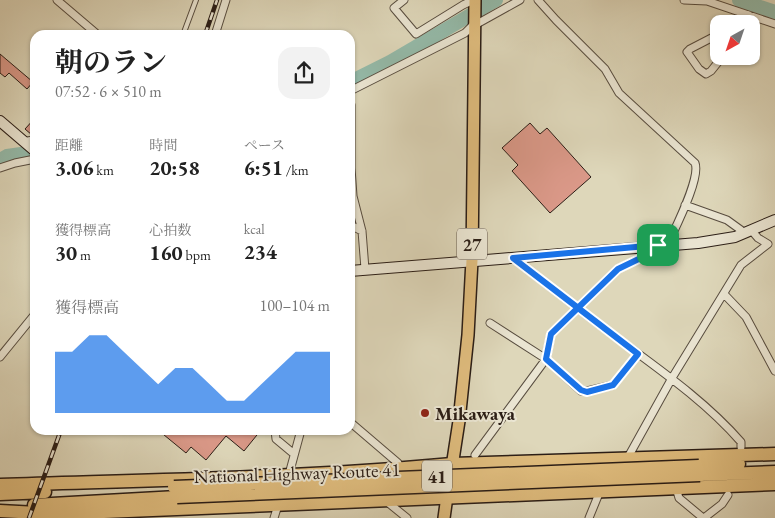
<!DOCTYPE html>
<html lang="ja">
<head>
<meta charset="utf-8">
<style>
  body { margin:0; font-family:"EB Garamond","Noto Serif JP",serif; background:#f2f2f2; color:#222; height:100vh; display:flex; flex-direction:column; font-size:19px; white-space:nowrap }
  * { box-sizing:border-box; margin:0 }
  p { font-size:16px; color:#767676 }
  .icon { flex:none; width:28px; height:28px; fill:none; stroke:currentColor; stroke-width:2; stroke-linecap:round; stroke-linejoin:round }
  .map { position:relative; flex:1; overflow:hidden }
  .details { position:absolute; left:30px; top:30px; width:325px; height:405px; display:flex; flex-direction:column; background:#fff; border-radius:15px; box-shadow:0 1px 4px #0004 }
  .details>* { flex:none }
  .needle { width:32px; rotate:220deg }
  .buttons { position:absolute; left:710px; top:15px; display:grid; gap:10px }
  .buttons a { display:grid; place-items:center; width:50px; height:50px; border-radius:10px; background:#fff; box-shadow:0 1px 4px #0004; font-size:25px }
  .pin { position:absolute; display:grid; place-items:center; width:42px; height:42px; color:#fff; margin:-21px; border-radius:10px; box-shadow:0 2px 8px #0006 }
  .round { display:grid; place-items:center; flex:none; width:52px; height:52px; border-radius:15px; background:#f2f2f2 }
  .overview { display:flex; align-items:center; justify-content:space-between; height:85px; padding:0 25px }
  h1 { font-size:28px; font-weight:700; line-height:38px }
  .stats { display:grid; grid-template-columns:repeat(3,1fr); gap:8px; height:85px; padding:5px 25px }
  .stats div { display:grid; align-content:center }
  .stats b { font-size:21px; font-weight:700 }
  .stats small { font-size:14px; font-weight:400 }
  .stats p { font-size:14px }
  .chart { height:140px; padding:10px 25px }
  .chart p { display:flex; justify-content:space-between }
  .chart svg { width:100%; height:90px; margin-top:5px; fill:#1a73e8; opacity:.7 }
  .map>svg:first-child { display:block }
  .lines { fill:none; stroke-linecap:round; stroke-linejoin:round }
  .river { stroke:#94baa9; stroke-width:14 }
  .building { fill:#db9989; stroke:#2a1d16 }
  .lane-casing { stroke:#574c3f; stroke-width:6 }
  .street-casing { stroke:#574c3f; stroke-width:9 }
  .secondary-casing { stroke:#2a1d16; stroke-width:12 }
  .primary-casing { stroke:#2a1d16; stroke-width:14 }
  .highway-casing { stroke:#2a1d16; stroke-width:15 }
  .lane { stroke:#eae5d2; stroke-width:4 }
  .street { stroke:#eae5d2; stroke-width:7 }
  .secondary { stroke:#eae5d2; stroke-width:10 }
  .primary { stroke:#dfbc7d; stroke-width:11 }
  .highway { stroke:#dfbc7d; stroke-width:12 }
  .rail-casing { stroke:#2a1d16; stroke-width:4.5 }
  .rail { stroke:#eae5d2; stroke-width:2.5; stroke-dasharray:8; stroke-linecap:butt }
  .highway-bridge-casing { stroke:#2a1d16; stroke-width:15; stroke-linecap:butt }
  .highway-bridge { stroke:#dfbc7d; stroke-width:12 }
  .route-casing { stroke:#fff; stroke-width:10 }
  .route { stroke:#1a73e8; stroke-width:6 }
  .poi-dot { fill:#8f2418; stroke:#eae5d2; stroke-width:2 }
  .labels { text-anchor:middle; dominant-baseline:central; stroke-width:4; stroke-linejoin:round; paint-order:stroke }
  .shield { fill:#eae5d2; stroke:#64594e; stroke-width:1 }
  .shield-label { font-size:18px; font-weight:bold; fill:#2a1d16 }
  .poi-label { font-size:19px; font-weight:bold; fill:#2a1d16; stroke:#eae5d2; text-anchor:start }
  .street-label { font-size:19px; fill:#2a1d16; stroke:#eae5d2 }
</style>
</head>
<body>
<div class="map">
<svg width="775" height="518" viewBox="0 0 775 518">
  <rect width="100%" height="100%" fill="#ded7ba"/>
  <filter id="stains"><feTurbulence type="fractalNoise" baseFrequency=".004" numOctaves="4"/><feColorMatrix values="0 0 0 0 .2 0 0 0 0 .09 0 0 0 0 .02 0 0 0 .5 -.17"/></filter>
  <radialGradient id="worn" r=".72"><stop offset=".6" stop-color="#630" stop-opacity="0"/><stop offset="1" stop-color="#630" stop-opacity=".3"/></radialGradient>
  <g class="lines">
    <path class="river" d="M739,0l36,12
      M350,82l40,-20 106,-62
      M0,160l7,-4 28,-4"/>
  </g>
  <path class="building" d="M0,54l33,28 -6,7 -18,-16 -4,4 -5,-4z
    M35,118v16l-3,1 -7,-6z
    M530,123l10,11 7,-6 44,49 -41,36 -38,-42 6,-6 -16,-17z
    M158,430h103l-17,21 -18,-15 -20,24 -15,-13 -5,6z"/>
  <g class="lines">
    <g class="lane-casing">
      <path id="lane" d="M183,35l13,-35
        M25,140l10,-2"/>
    </g>
    <g class="street-casing">
      <path id="street" d="M57,0l41,35
        M404,0l-10,8 22,26 47,-29 10,-5
        M538,0l18,20 49,49 14,24 76,70c6,15 -20,65 -27,81
        M684,0l23,1 68,23
        M745,24l4,-9
        M475,25l45,-25
        M719,34l-29,15 -3,3 12,17 7,5 5,-3 12,-15
        M215,35l11,-35
        M350,91l115,-58 8,-8
        M350,103l1,2v63l2,28 9,35 3,38
        M0,168l15,-5 20,-4
        M685,205l42,15 18,13
        M350,225l12,6
        M513,258c36,28 72,56 108,83 42,31 86,62 120,101v5
        M724,294l22,23 29,54
        M490,323l56,36 35,32h6l26,-6 25,-31
        M0,357l35,-43
        M350,422l48,41 2,6
        M275,430l1,9 18,15
        M475,455l71,-96 5,-25 67,-65 33,-16 7,-7
        M627,459l45,-81 69,-113 27,-21 -10,-6 -6,-7
        M288,478l13,-48
        M676,488l3,10 24,20
        M386,501l21,17
        M274,518l5,-16
        M589,518l11,-27
        M704,518l18,-14 6,-9"/>
    </g>
    <g class="secondary-casing">
      <path id="secondary" d="M0,121l35,30
        M350,271l348,-28 37,-6 40,-17"/>
    </g>
    <g class="primary-casing">
      <path id="primary" d="M451,473l8,-52 9,-86 4,-75 3,-260
        M444,518l4,-29"/>
    </g>
    <g class="highway-casing">
      <path id="highway" d="M699,466l40,-2
        M700,475l75,-3
        M0,485c151,-5 302,-7 452,-21l323,-10
        M0,494l45,-2
        M34,505l143,-8
        M0,511l56,3 719,-30"/>
    </g>
    <use href="#lane" class="lane"/>
    <use href="#street" class="street"/>
    <use href="#secondary" class="secondary"/>
    <use href="#primary" class="primary"/>
    <use href="#highway" class="highway"/>
    <g class="rail-casing">
      <path id="rail" d="M205,35l12,-35
        M29,518l32,-88"/>
    </g>
    <use href="#rail" class="rail"/>
    <g class="highway-bridge-casing">
      <path id="highway-bridge" d="M174,487l525,-21
        M177,497l523,-22"/>
    </g>
    <use href="#highway-bridge" class="highway-bridge"/>
  </g>
  <g class="lines">
    <g class="route-casing">
      <path id="route" d="M658,245l-145,13 125,96 -25,31 -26,7 -6,-2 -35,-31 5,-25 67,-65 33,-16 7,-8"/>
    </g>
    <use href="#route" class="route"/>
  </g>
  <circle class="poi-dot" cx="425" cy="413" r="5"/>
  <g class="labels">
    <g class="shield">
      <rect x="457" y="228.5" width="30" height="31" rx="4"/>
      <rect x="422" y="460.5" width="30" height="31" rx="4"/>
    </g>
    <g class="shield-label">
      <text x="472" y="244">27</text>
      <text x="437" y="476">41</text>
    </g>
    <g class="poi-label">
      <text x="435" y="413">Mikawaya</text>
    </g>
    <g class="street-label">
      <text transform="translate(297 473) rotate(-2)">National Highway Route 41</text>
    </g>
  </g>
  <rect width="100%" height="100%" filter="url(#stains)"/>
  <rect width="100%" height="100%" fill="url(#worn)"/>
</svg>
<div class="buttons">
<a><svg class="needle" viewBox="-14 -14 28 28"><path d="M0-13l5 13h-10z" fill="#e53935"/><path d="M0 13l5-13h-10z" fill="#767676"/></svg></a>
</div>
<div class="pin" style="left:658px;top:245px;background:#1e9e55"><svg class="icon" aria-label="arrive" viewBox="0 0 24 24"><path d="M6 21V4h12l-3 4 3 4H6"/></svg></div>
<section class="details">
<div class="overview"><div><h1>朝のラン</h1><p>07:52 · 6 × 510 m</p></div><a class="round"><svg class="icon" aria-label="share" viewBox="0 0 24 24"><path d="M12 15V3M7 8l5-5 5 5M5 13v7h14v-7"/></svg></a></div>
<div class="stats">
<div><p>距離</p><b>3.06<small> km</small></b></div>
<div><p>時間</p><b>20:58</b></div>
<div><p>ペース</p><b>6:51<small> /km</small></b></div>
</div>
<div class="stats">
<div><p>獲得標高</p><b>30<small> m</small></b></div>
<div><p>心拍数</p><b>160<small> bpm</small></b></div>
<div><p>kcal</p><b>234</b></div>
</div>
<div class="chart"><p><span>獲得標高</span>100–104 m</p>
<svg viewBox="0 0 160 44" preserveAspectRatio="none"><path d="M0 44V14L10 14L20 6L30 6L40 14L50 22L60 30L70 22L80 22L90 30L100 38L110 38L120 30L130 22L140 14L150 14L160 14V44z"/></svg>
</div>
</section>
</div>
</body>
</html>
